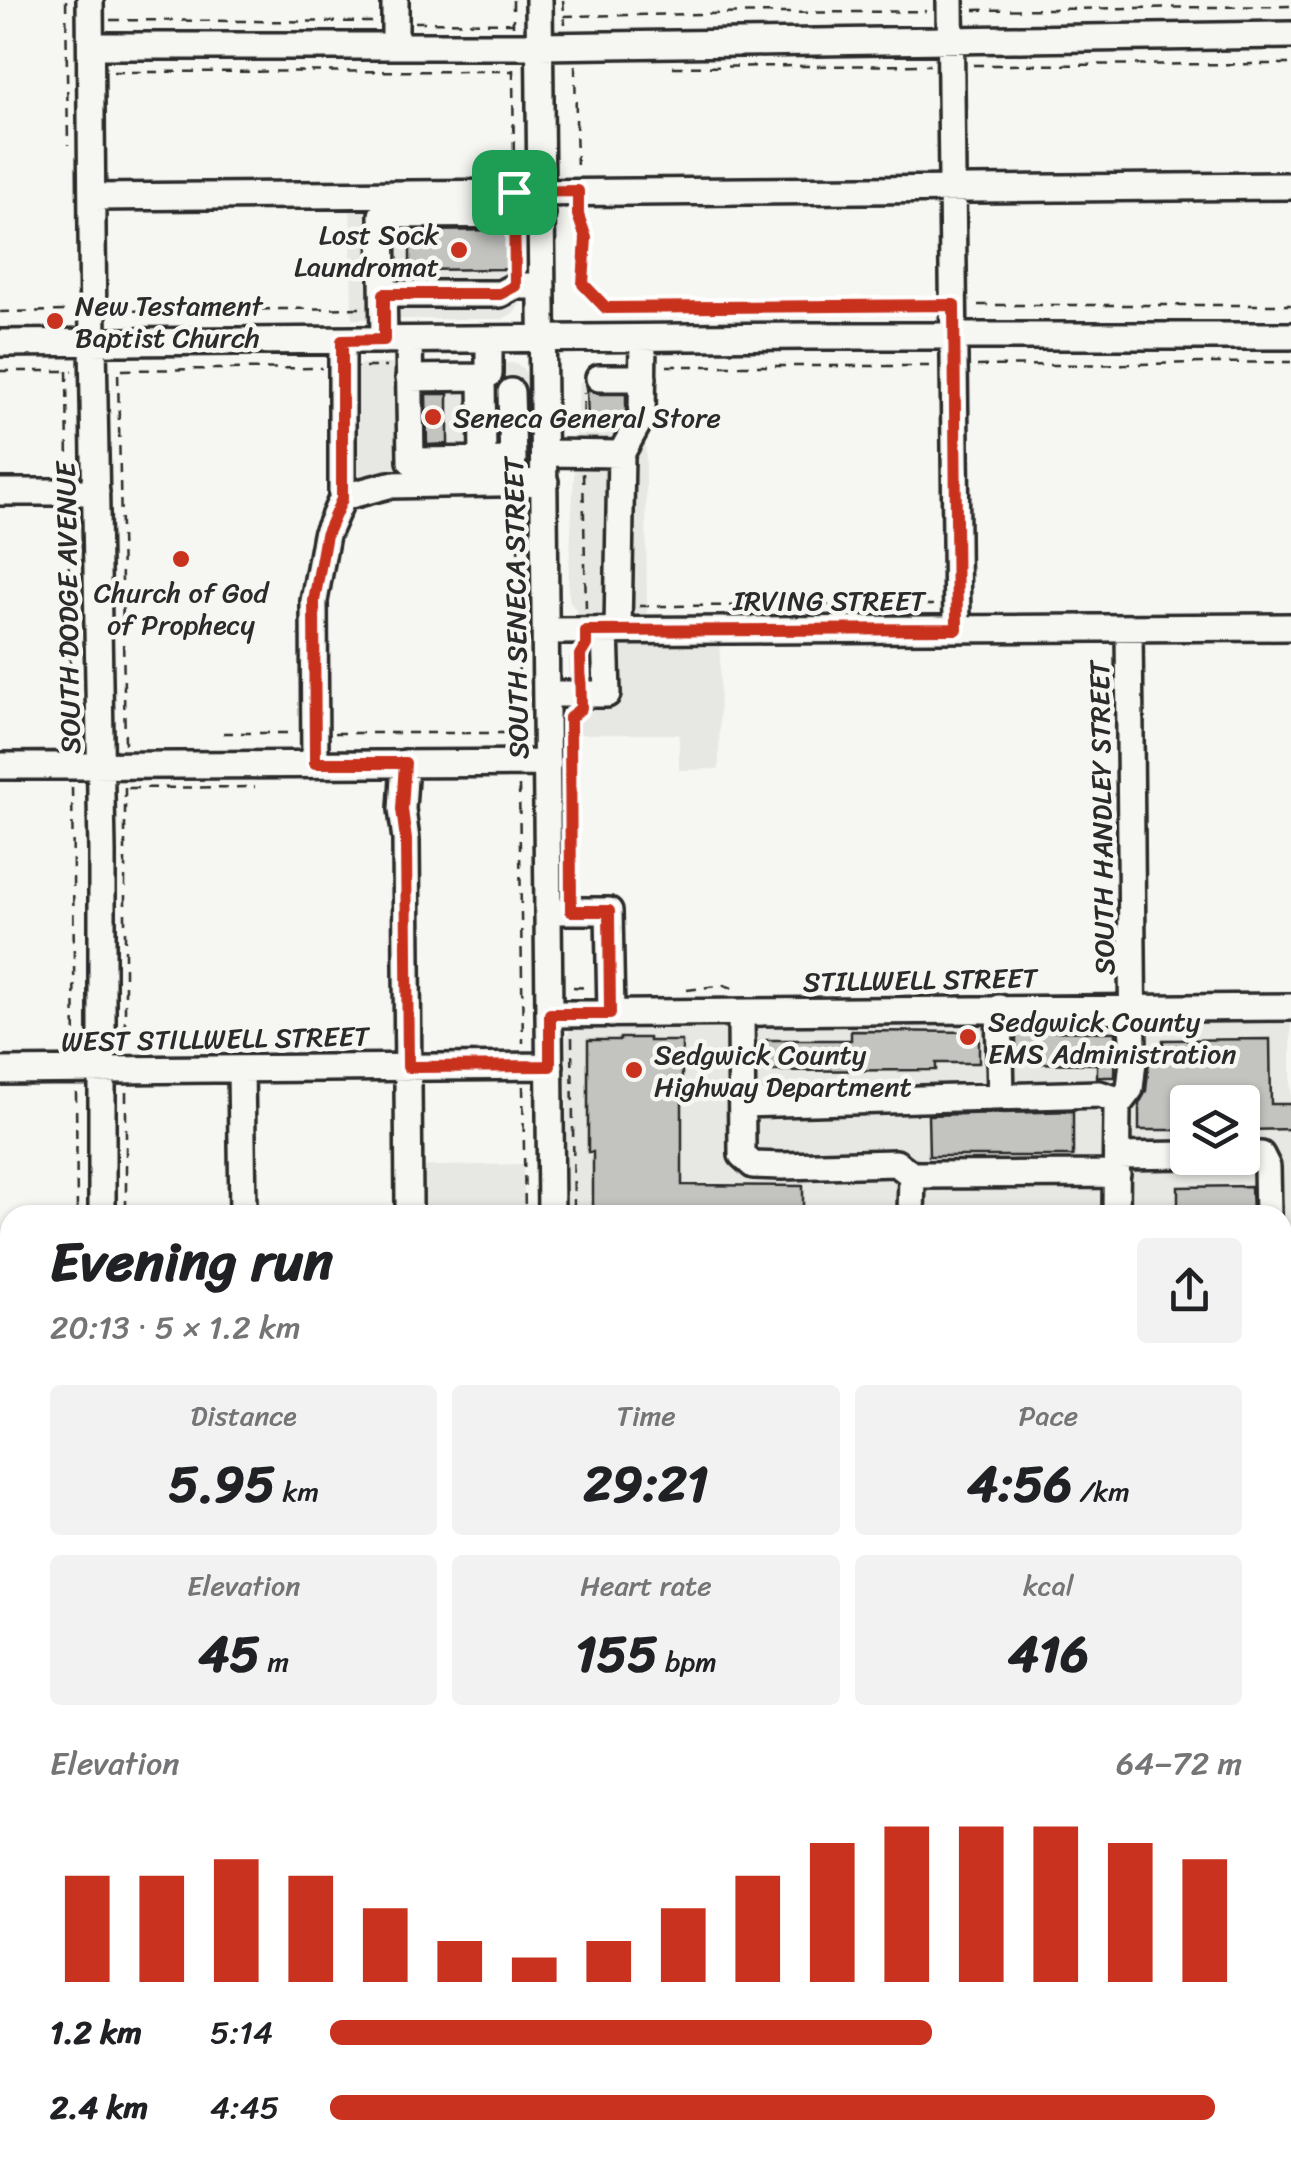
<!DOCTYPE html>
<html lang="en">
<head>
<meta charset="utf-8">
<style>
  body { margin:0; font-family:Sriracha,sans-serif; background:#f2f2f2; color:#202124; height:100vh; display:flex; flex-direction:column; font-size:38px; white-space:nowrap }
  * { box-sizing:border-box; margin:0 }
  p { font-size:32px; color:#757577 }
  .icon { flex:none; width:55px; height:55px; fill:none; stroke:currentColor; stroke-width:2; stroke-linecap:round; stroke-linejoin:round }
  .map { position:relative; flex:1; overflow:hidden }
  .panel { position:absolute; left:0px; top:1205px; width:1292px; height:962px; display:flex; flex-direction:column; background:#fff; border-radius:30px 30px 0 0; box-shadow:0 2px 8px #0004 }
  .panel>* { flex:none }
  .controls { position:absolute; left:1170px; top:1085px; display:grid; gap:20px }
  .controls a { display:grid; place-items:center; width:90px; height:90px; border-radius:10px; background:#fff; box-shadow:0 2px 8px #0004; font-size:50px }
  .pin { position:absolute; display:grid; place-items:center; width:85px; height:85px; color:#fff; margin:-42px; border-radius:20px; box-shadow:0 5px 15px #0006 }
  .round { display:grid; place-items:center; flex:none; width:105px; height:105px; border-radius:10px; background:#f2f2f2 }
  .headline { display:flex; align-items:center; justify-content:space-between; height:170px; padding:0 50px }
  h1 { font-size:55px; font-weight:700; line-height:75px }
  .figures { display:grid; grid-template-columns:repeat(3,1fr); gap:15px; height:170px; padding:10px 50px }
  .figures div { display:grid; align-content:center; border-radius:10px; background:#f2f2f2; text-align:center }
  .figures b { font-size:50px; font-weight:700 }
  .figures small { font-size:28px; font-weight:400 }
  .figures p { font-size:28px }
  .chart { height:280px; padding:20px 50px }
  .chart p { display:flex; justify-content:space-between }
  .chart svg { width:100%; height:180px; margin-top:10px; stroke:#c8321e; stroke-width:6 }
  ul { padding:0 50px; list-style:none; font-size:32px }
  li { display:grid; grid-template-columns:160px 120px 1fr; align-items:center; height:75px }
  li i { height:25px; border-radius:12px; background:#c8321e }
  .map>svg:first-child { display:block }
  .built { fill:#e7e7e3; fill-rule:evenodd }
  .building { fill:#c3c3c0; stroke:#2b2b2b; stroke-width:2.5 }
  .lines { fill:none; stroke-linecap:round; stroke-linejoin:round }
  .minor-casing { stroke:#2b2b2b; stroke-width:32 }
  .path { stroke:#2b2b2b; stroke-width:2.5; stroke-dasharray:10 8; stroke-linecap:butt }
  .minor { stroke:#f6f6f2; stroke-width:25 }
  .rail { stroke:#2b2b2b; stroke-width:5 }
  .route-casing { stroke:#fff; stroke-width:20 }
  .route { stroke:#c8321e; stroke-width:12 }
  .poi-dot { fill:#c8321e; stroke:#f6f6f2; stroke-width:4 }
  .labels { text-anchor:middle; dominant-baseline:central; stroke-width:9; stroke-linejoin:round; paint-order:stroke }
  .poi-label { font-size:28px; fill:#2b2b2b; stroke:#f6f6f2; text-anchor:start }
  .street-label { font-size:28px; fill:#2b2b2b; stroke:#f6f6f2 }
</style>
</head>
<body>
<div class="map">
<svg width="1291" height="2167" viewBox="0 0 1291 2167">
  <rect width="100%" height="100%" fill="#f6f6f2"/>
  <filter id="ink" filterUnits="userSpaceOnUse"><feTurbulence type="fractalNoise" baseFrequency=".01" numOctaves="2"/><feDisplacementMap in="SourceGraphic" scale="20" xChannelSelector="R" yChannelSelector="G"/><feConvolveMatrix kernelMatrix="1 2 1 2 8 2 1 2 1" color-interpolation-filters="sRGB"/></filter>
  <g filter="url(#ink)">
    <path class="built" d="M521,181l6,111 -12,20 -12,7h-151l-2,-135z
      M645,360l2,260h-50l-19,-7 -8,-11 -2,-14 11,-204 8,-12 16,-8z
      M512,363l10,4 7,13 3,18 -2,62 -2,7 -8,5 -149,4 -10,5 -6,-3 -1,-108 7,-6z
      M720,641l-1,128 -40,1v-36h-110v-75l3,-10 9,-7z
      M1291,1019v296h-8l-1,-100h-715v-176l3,-11 11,-3zM1188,1102h54v56h-54z
      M523,1164l2,51h-120l-1,-48z"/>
    <path class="building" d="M509,230v39l-99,1v-39z
      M587,389l12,5h27v18l-6,11 -32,1z
      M426,394h22v50l-21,1z
      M851,1031l128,1v31h-43v7l-178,1v-24l2,-5 7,-2h84z
      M1016,1031l100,1 -1,45h-18v-13l-81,-1z
      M620,1038h29v3h33v144l121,1v29h-210v-63h-5v-112h32z
      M1270,1039l1,65h20v25l-49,1v-28h-54v28h-49v-26l7,-13 3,-30 14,-1v-20z
      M1073,1111v45h-144l-1,-41z
      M1251,1186l1,29h-74v-28z"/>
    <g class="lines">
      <g class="minor-casing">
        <path id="minor" d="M90,0l3,343 9,509v363
          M395,0v45
          M539,0l12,1215
          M950,0l7,629
          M91,46h449l751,-11
          M92,197l1199,-11
          M384,294h116l15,-8h27
          M384,340l-2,-125 160,-1
          M409,340l2,121 94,-1v22
          M342,341v158
          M0,343l807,-7h484
          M482,377l1,83
          M409,378l73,-1 7,-3v-34
          M599,378h44
          M545,453l76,1 -3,177
          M621,454l21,-38 1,-78
          M505,460h8l-2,-68
          M0,492h96
          M547,631l744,-4
          M547,694h60l-2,-63
          M315,763l-1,-162 12,-66 16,-36 5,-3 42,-11 156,-3
          M405,763l-3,46 4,31 3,364
          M0,766l548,-3
          M549,911h60l2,103
          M999,1008l2,88
          M741,1013l1,142 11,10 29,1 114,-3 16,12 -1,40
          M550,1014l741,-7
          M241,1069l2,146
          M0,1071l550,-5
          M742,1104l357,-10 13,4 5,8 -1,109
          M1117,1106l13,-17 3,-28 -4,-433
          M1242,1155h19l6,12 1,48
          M1117,1156l71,-1
          M912,1175l205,-1
          M1282,1369h9
          M0,1379h10
          M0,1667l10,-6
          M1283,1730l3,358
          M0,2098h10
          M105,2158v9
          M248,2158v9
          M414,2158l1,9
          M563,2158v9
          M701,2158v9
          M851,2158v9
          M995,2158v9
          M1146,2158v9"/>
      </g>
      <path class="path" d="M66,0l2,145
        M513,0v26
        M563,0l2,24
        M974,10l317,-4
        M564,16l362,-5
        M110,20l262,2
        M415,22l97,1
        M575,65l2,107
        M973,65l318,-1
        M673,67l257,-2
        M513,69l1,102
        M113,72l400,-1
        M578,215l8,23 -3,46 23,24 324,-3
        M514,234l1,32
        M978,305h313
        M116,311l247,-3
        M0,312l68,-1
        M667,366h267
        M977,366l314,-4
        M365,367h22
        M0,371h73
        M67,371l1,98
        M583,430l1,-37
        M583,473l3,137
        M518,506l1,237
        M68,512l3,232
        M639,606l294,-1
        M580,673v-18l2,-3
        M223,733h69
        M335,733h182
        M125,744l-7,-374 204,-2
        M570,759l1,-42
        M570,767l1,122
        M519,786l4,257
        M72,787l3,262
        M125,787v262
        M128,788l127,-1
        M573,987l17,1
        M687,990l37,-5 14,5
        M572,1037l2,178
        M523,1086l2,129
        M76,1092l1,123
        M126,1092v123
        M132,2158v9
        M535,2167v-9"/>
      <use href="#minor" class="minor"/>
      <path class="rail" d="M1282,1331h9
        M0,1556l10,-6"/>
    </g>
  </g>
  <g class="lines" filter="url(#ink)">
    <g class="route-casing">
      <path id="route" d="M578,191v24l8,23 -3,46 23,24 348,-3 3,324 -371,2v14l-6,10 1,53 -11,10 1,193h38l1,103h-60v52l-142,1 -2,-227 -4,-31 3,-46h-90l-1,-162 12,-66 16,-36v-158l42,-1v-46h116l15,-8 -1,-94z"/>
    </g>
    <use href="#route" class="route"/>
  </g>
  <g class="poi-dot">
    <circle cx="459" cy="250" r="10"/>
    <circle cx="55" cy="321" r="10"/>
    <circle cx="433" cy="417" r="10"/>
    <circle cx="181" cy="559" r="10"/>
    <circle cx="968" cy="1037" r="10"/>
    <circle cx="634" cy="1070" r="10"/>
  </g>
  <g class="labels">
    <g class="poi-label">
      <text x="439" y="234" text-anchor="end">Lost Sock<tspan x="439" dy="32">Laundromat</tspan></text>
      <text x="75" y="305">New Testament<tspan x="75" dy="32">Baptist Church</tspan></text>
      <text x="453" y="417">Seneca General Store</text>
      <text x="181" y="592" text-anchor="middle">Church of God<tspan x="181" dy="32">of Prophecy</tspan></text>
      <text x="988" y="1021">Sedgwick County<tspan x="988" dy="32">EMS Administration</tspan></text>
      <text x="654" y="1054">Sedgwick County<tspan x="654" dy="32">Highway Department</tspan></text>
    </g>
    <g class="street-label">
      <text x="829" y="600">IRVING STREET</text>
      <text transform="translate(68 608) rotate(-91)">SOUTH DODGE AVENUE</text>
      <text transform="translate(516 608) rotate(-91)">SOUTH SENECA STREET</text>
      <text transform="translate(1102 818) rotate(-91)">SOUTH HANDLEY STREET</text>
      <text transform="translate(920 980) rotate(-1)">STILLWELL STREET</text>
      <text transform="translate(215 1039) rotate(-1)">WEST STILLWELL STREET</text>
    </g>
  </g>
</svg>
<div class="controls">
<a><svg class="icon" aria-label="layers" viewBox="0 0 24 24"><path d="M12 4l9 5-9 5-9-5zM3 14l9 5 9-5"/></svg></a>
</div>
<div class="pin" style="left:514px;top:192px;background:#1e9e55"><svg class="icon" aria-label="arrive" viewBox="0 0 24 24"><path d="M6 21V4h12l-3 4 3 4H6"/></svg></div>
<section class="panel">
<div class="headline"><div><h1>Evening run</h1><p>20:13 · 5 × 1.2 km</p></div><a class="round"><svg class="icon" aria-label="share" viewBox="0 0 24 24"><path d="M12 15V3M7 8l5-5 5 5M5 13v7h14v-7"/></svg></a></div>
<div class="figures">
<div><p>Distance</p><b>5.95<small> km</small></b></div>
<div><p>Time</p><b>29:21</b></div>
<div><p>Pace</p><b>4:56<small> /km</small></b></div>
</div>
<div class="figures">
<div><p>Elevation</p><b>45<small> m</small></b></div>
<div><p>Heart rate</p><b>155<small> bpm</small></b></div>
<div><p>kcal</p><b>416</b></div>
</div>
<div class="chart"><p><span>Elevation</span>64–72 m</p>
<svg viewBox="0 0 160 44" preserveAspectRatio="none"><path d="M5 44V18M15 44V18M25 44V14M35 44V18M45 44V26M55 44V34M65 44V38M75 44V34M85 44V26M95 44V18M105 44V10M115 44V6M125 44V6M135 44V6M145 44V10M155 44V14"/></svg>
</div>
<ul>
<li><b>1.2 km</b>5:14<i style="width:66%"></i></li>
<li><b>2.4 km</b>4:45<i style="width:97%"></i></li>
</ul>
</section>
</div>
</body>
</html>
